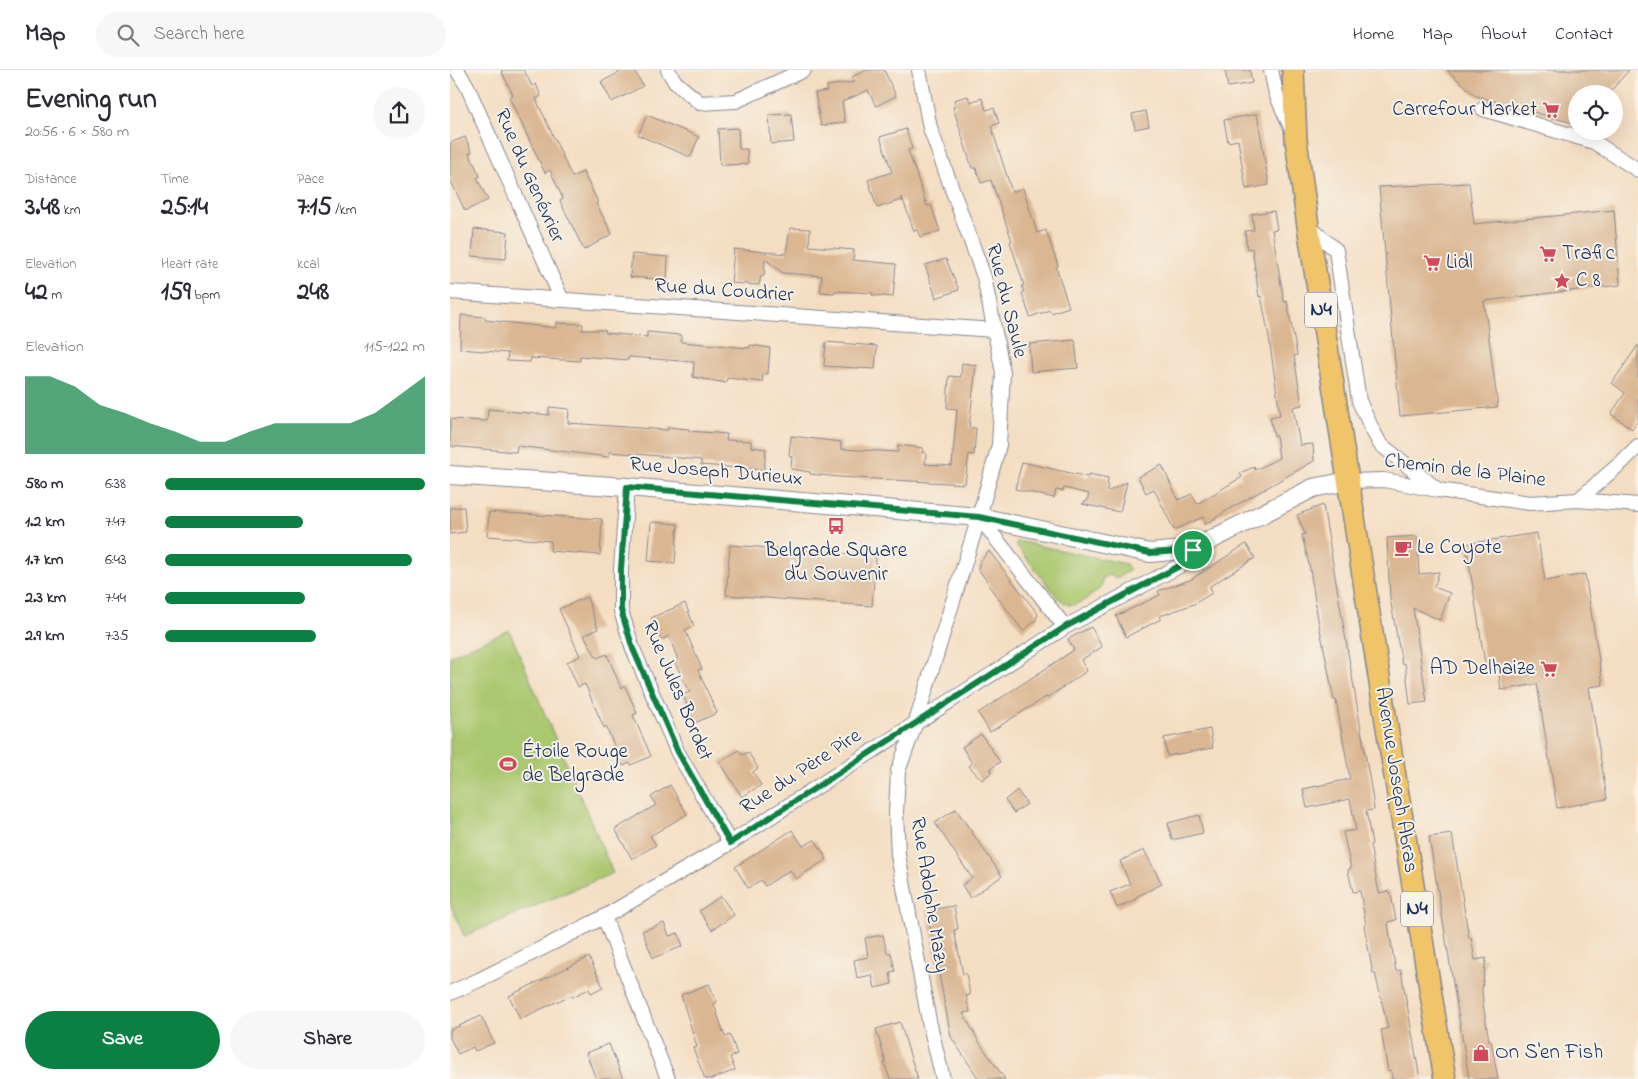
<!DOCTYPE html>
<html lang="en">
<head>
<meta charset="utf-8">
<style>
  body { margin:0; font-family:"Indie Flower",sans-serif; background:#f7f7f7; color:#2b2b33; height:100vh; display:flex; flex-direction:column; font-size:19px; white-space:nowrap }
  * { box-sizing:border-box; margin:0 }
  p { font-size:16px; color:#7c7c81 }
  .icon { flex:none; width:28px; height:28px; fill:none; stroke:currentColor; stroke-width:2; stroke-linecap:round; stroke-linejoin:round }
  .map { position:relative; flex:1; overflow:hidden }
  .side { display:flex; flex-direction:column; background:#fff; width:450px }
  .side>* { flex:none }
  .tools { position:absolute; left:1118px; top:15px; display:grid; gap:10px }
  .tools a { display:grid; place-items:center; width:55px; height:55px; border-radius:50%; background:#fff; box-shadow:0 5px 20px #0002; font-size:25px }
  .pin { position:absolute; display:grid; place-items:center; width:42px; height:42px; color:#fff; margin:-21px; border:2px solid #fff; border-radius:50%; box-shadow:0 1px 5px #0007 }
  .round { display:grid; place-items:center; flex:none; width:52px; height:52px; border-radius:26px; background:#f7f7f7 }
  .head { display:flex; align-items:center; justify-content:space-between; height:85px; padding:0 25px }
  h1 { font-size:28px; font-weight:700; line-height:38px }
  .metrics { display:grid; grid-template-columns:repeat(3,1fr); gap:8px; height:85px; padding:5px 25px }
  .metrics div { display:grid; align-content:center }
  .metrics b { font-size:25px; font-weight:700 }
  .metrics small { font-size:14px; font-weight:400 }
  .metrics p { font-size:14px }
  .chart { height:140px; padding:10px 25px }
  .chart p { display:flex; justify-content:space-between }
  .chart svg { width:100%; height:90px; margin-top:5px; fill:#0b8043; opacity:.7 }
  .button { display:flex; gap:10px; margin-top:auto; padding:10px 25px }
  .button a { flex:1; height:58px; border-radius:30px; background:#0b8043; color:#fff; font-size:20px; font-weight:700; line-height:58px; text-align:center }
  .button a+a { background:#f7f7f7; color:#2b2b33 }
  ul { padding:0 25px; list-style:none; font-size:16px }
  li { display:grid; grid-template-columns:80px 60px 1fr; align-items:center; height:38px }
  li i { height:12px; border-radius:6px; background:#0b8043 }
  header { display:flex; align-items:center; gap:30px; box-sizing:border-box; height:70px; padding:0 25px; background:#fff; border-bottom:1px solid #e1e1e2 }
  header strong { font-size:24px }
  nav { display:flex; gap:28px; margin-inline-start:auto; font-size:18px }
  .search { width:350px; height:45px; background:#f7f7f7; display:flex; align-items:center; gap:12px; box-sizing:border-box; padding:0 18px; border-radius:28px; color:#7c7c81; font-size:19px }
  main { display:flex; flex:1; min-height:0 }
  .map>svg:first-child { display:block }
  .green { fill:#aac870; stroke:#627c67 }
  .building { fill:#dab691 }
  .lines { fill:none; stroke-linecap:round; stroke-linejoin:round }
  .minor-casing { stroke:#888690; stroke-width:16 }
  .tertiary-casing { stroke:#888690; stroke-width:20 }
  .primary-casing { stroke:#888690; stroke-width:24 }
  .minor { stroke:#fff; stroke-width:14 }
  .tertiary { stroke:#fff; stroke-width:18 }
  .primary { stroke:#f0c469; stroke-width:21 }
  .route-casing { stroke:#fff; stroke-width:10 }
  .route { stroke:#0b8043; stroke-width:6 }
  .labels { text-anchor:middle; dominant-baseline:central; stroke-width:4; stroke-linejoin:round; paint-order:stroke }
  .shield { fill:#f7f3e8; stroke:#5d6a87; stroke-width:1 }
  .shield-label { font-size:20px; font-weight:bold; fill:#1b2f5e }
  .poi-label { font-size:21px; fill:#1b2f5e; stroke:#f7f3e8; text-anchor:start }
  .street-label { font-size:21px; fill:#1b2f5e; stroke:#f7f3e8 }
</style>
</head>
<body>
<header>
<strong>Map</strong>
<div class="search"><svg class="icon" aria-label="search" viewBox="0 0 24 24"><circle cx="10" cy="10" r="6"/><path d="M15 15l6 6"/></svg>Search here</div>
<nav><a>Home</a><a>Map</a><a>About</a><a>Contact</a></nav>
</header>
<main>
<section class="side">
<div class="head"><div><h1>Evening run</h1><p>20:56 · 6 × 580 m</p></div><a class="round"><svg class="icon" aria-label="share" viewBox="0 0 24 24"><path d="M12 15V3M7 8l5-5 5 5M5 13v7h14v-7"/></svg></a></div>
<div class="metrics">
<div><p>Distance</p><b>3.48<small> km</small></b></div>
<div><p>Time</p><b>25:14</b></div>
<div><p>Pace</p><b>7:15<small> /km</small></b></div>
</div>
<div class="metrics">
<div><p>Elevation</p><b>42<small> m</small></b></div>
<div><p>Heart rate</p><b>159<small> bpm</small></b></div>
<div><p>kcal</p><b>248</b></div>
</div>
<div class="chart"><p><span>Elevation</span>115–122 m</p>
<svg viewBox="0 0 160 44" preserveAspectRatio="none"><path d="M0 44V6L10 6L20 11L30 20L40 24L50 29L60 33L70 38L80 38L90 33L100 29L110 29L120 29L130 29L140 24L150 15L160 6V44z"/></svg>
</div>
<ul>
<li><b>580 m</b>6:38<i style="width:100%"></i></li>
<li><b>1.2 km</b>7:47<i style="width:53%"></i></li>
<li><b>1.7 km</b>6:43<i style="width:95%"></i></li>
<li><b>2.3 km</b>7:44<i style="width:54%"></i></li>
<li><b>2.9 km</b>7:35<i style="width:58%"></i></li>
</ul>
<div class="button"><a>Save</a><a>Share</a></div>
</section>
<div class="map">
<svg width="1188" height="1009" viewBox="0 0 1188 1009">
  <rect width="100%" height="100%" fill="#f7f3e8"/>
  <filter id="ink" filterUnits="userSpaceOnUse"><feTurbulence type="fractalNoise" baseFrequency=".02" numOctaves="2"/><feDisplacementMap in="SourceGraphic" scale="10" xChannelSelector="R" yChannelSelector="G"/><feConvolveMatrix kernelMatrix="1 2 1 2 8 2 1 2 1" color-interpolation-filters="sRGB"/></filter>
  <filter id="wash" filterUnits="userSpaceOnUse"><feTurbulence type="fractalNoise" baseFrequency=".0096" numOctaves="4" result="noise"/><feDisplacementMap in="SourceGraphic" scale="20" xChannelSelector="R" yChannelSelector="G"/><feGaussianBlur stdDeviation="1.12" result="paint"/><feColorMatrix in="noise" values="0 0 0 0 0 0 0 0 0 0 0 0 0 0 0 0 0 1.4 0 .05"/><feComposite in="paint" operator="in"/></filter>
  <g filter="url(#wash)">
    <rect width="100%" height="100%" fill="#f4dec2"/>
    <path class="green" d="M567,471l109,23 4,6 -13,8 -8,-3 -7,4v8c-8,6 -22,19 -33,18 -3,-1 -7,-4 -10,-6l-43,-54z
      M59,560l104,243 -149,63 -14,-33v-247z"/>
    <g id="blocks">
      <path class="building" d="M51,0h23l8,16 4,-2 5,12 -5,3 36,78 11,-5 15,30 -2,1 16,31 -28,16 -24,-49 3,-2 -13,-29 -5,3 -36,-76 4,-2z
        M174,0h10l9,16 -31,16 -11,-20z
        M417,0h17l12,26 -20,10 -8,-16 -26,12 3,20 -24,4 -6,-33 12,-2v-5l28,-4 -3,-5z
        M775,0h25l2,13 -24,4z
        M997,0h182l-21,24h-32v30l-100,-28z
        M518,26l2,6 12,-4 4,12 8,-2 5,15 -8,3 21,66 11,-4 14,45 9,-3 12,36 -2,1 13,40 -18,6 -1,-3 -20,7 -8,-24 2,-1 -2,-6 2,-1 -14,-43 2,-1 -21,-61 -10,3 -5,-15h-4l-19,-61 3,-1 -2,-6z
        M696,41l3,15 -14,3 -3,-15z
        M341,44l3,28 -23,2 -2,-29z
        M807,44l12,71 -23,4 -8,-49 -10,2 -4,-22z
        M197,45l52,22 -9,20 -52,-22z
        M288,58l1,21h8l1,15 -28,1 -2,-36z
        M456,59l6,20 -4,1 19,56 4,-1 9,26 -20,6 -3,-7 -3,1 -12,-34v5l-1,-2 -24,8 -9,-28 24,-8 -12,-35z
        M15,67l7,15 -3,1 11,23 -3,2 11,22 -23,11 -15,-32v-36z
        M1019,113l5,41 140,-14 6,75 -136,16 14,106 -98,9 -21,-229z
        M824,141l3,18 -5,1 12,72 3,-1 10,54 -3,1 8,49 -9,2 7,38 13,-1 1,17 -83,47 -25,16 -3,-7 -29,13 -20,-41 -8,4 -8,-16 24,-12 16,35 14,-6 5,10 45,-27 -2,-4 14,-6 1,3 24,-12 -3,-23 -2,1 -4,-19 10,-2 -11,-78 -8,-41 -2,1 -7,-49 -5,1 -2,-18 9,-1 -2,-16z
        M340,158l20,1 -1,17 45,4 -1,10 43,4 -3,33 -21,-2 1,-2 -38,-2 -1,2 -14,-1 2,-16 -39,-3 -18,-14 -1,17h-3l-2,9 -28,-2 3,-34 52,5z
        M24,159l34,3 -2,27 -34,-3z
        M182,184l36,3 -1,23 -37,-3z
        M496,189l13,31 -23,8 -11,-33z
        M11,245l24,2v3l71,8v-5l27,1 -1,6h23l1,3 41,4v-5l34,3v7l69,6v-3l20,3 -2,26h-5l-1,8 -35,-4 -1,5 -33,-6 1,-15 -65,-5 -1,3 -48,-4v5l-49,-3 -1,4 -23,-1 1,-8 -48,-4z
        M625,270l3,28 -47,4 -2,-28z
        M376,272l51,4 -2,23 -51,-3z
        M1188,275v75l-6,9 -21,-15 14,-21 -13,-10z
        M512,293l14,2 -7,63h7l-2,27 -5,-1 -4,30 -126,-7 -29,-3v-2l-19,-3 1,-12 -3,-2 2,-19 50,6v7l57,3v-7l25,3 -1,4 4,1 -1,11 27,2 5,-57 -10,-1 2,-32 12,1z
        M99,337l20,2 -1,14 100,7v-3l21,2v2l38,3 -1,6 25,1v6l15,2 -2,21 -63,-5v-5l-53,-5 -39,-3v5l-92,-11 -1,6 -66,-6v-27l37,2 1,-12 61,6z
        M572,392l66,15 1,-3 19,4 -1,14 20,-10 -7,30 -38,-8 5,-3 2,-7 -25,-6 -1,3 -7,-1 -2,8 -39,-9z
        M873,435l49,289 2,16 -8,1 6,33 -2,1 9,48 11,-2 3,14 3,15 -8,2 2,15 6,34 5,-1 19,109h-28l-1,-9 -3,1 -7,-41 7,-2 -13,-55 -2,1 -9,-49h2l-6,-34 -7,1 -5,-22 3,-2 -8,-36 13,-2 -6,-31 -43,9 -4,-19 47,-10 -14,-79h-2l-16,-81 -8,-50 -8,-34 3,-1 -8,-19z
        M14,437l2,25 -16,2v-26z
        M39,442l113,7 -2,36 -50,-4 1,-10 -64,-5z
        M201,452l27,2 -3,39 -27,-2z
        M1087,463l8,48 40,-7 18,111 -14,2 18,112 -50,9 -20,-124 -36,6 -3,-22 -12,2 -20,-126z
        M967,466l2,38 20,-2 -5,15 16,6 -10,27 -27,-12 14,94 -17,2 -5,-41 -3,1 -12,-66 -3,-60z
        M796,474l9,14 -45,28 2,7 -18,11 -34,12 1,3 -35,18 -10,-21 44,-21 -2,-4 32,-11z
        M280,475l146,11 -4,50 -146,-11z
        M539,481l49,63 -2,6 -13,11 -35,-46 1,-1 -11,-15 2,-7z
        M137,527l11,32 -14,6 13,23 10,-4 14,34 4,-2 12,27 -4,2 18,41 -20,9 -1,-2 -7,3 -17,-40 -2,2 -19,-44 -7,3 -11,-25 13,-6 -21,-47z
        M235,533l9,23 -9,4 17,39 -4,1 19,43 -22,10 -12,-28 7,-3 -15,-29 3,-3 -9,-24 -8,4 -10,-22z
        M641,557l11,20 -21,13 6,11 -40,27 -1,-1 -56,35 -12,-19 96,-63 -6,-11z
        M760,659l3,19 -46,8 -3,-18z
        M531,664l19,28 -10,7 2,3 -10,8 -13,-14 3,-3 -10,-16z
        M289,680l3,5 6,-3 10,16 -5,4 8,13 -19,12 -22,-35z
        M220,715l17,29 -37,22 6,9 -24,14 -17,-30 41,-24 -5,-8z
        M567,720l10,14 -13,9 -9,-13z
        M506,739l46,67 -32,22 -8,-13 10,-7 -37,-55z
        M749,745l4,18 -31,7 -4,-17z
        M342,760l11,16 12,-6 12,19 -31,20 -6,-9 -25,16 -4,-6 -13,8 -13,-21z
        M1002,764l17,104h2l4,22 11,-2 -4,31 1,14 6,38 2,-1 7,39h-29l-40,-242z
        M694,780l18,34 -26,13v2l-19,9 -7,-16 20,-8 -10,-23z
        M271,826l13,19 -22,15 -13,-19z
        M504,836l4,23 -4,1 9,44 3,-1 4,22 -4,1 4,16 -7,1 16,29 26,37h-26l-28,-42 -24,-127z
        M214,853l5,13 9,-3 5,13 -30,12 -11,-27z
        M433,865l4,18h4l4,18 -5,1 2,12 -17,4 -3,-13 -15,3 -3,-18 14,-3 -3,-19z
        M139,887l14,30 -12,6 -2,-4 -17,8 -1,-2 -51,24 -11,-23z
        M259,914l8,18 -3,2 11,33 5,-2 7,19 -7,3 5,13 -23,9h-7l-12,-31 4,-1 -16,-52z
        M31,946l13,27 -19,8 -2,-4 -15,7 -8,-16v-8z
        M450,952l10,33 8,24h-28l-6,-16h2l-10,-34z
        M159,974l14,35h-27l-10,-26z"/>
    </g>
  </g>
  <g filter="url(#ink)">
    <use href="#blocks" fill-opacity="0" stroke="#888690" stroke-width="1"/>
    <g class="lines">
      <g class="minor-casing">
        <path id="minor" d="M7,0l10,16 95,214
          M218,0l7,12 25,21 36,-2 68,-31
          M469,0l11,58 54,149 19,96 -4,72 -20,72 -36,116 -27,89 -18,49 -2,42 2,42 31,166 14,58
          M821,0l5,24 16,36
          M1033,39l111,33 44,28
          M858,156l28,24 23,151 13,28 8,15 58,46
          M0,222l544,38
          M898,411l36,-1 54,10 92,13 48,-3 60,5
          M177,417l-6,82v42l12,38 45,104 52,90
          M1128,430l44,-38 16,-16
          M529,447l86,110
          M154,847l64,162
          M0,923l29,-13 125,-63 126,-74 335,-216 120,-64 8,-14"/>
      </g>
      <g class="tertiary-casing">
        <path id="tertiary" d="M0,405l177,12 352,30 171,36 43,-4 120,-61 35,-7"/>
      </g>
      <g class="primary-casing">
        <path id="primary" d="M843,0l3,70 12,86 81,514 56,339"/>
      </g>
      <use href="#minor" class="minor"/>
      <use href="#tertiary" class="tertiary"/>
      <use href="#primary" class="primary"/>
    </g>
  </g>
  <g class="lines" filter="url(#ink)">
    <g class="route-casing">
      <path id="route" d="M177,417l352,30 171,36 43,-3 -8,13 -120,64 -335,216 -52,-91 -45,-103 -12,-39v-41z"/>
    </g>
    <use href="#route" class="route"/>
  </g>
  <defs>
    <g id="supermarket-bare" transform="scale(1.35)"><path d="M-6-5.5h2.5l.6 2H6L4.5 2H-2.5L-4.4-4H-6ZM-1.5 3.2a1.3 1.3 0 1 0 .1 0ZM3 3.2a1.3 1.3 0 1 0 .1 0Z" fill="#d1495b" stroke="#f7f3e8" stroke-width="2.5" paint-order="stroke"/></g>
    <g id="sight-bare" transform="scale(1.35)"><path d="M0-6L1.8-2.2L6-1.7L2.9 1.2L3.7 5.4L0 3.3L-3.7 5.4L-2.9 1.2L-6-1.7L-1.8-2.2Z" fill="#d1495b" stroke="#f7f3e8" stroke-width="2.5" paint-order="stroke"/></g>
    <g id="bus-bare" transform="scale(1.35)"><path d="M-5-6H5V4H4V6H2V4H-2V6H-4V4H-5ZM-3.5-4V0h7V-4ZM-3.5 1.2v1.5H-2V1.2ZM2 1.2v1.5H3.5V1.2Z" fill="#d1495b" stroke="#f7f3e8" stroke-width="2.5" paint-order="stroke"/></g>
    <g id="cafe-bare" transform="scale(1.35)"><path d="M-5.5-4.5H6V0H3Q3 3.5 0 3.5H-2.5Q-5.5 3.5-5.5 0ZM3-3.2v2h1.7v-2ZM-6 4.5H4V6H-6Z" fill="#d1495b" stroke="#f7f3e8" stroke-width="2.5" paint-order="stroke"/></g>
    <g id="stadium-bare" transform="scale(1.35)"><path d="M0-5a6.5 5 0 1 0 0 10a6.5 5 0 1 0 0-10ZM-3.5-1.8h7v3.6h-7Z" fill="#d1495b" stroke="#f7f3e8" stroke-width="2.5" paint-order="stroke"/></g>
    <g id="shop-bare" transform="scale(1.35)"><path d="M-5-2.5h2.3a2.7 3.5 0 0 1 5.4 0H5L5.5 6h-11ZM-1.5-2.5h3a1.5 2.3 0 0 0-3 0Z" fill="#d1495b" stroke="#f7f3e8" stroke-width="2.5" paint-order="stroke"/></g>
  </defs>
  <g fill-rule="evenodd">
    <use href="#supermarket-bare" x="1101" y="40"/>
    <use href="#supermarket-bare" x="1098" y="184"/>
    <use href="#supermarket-bare" x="982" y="193"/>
    <use href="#sight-bare" x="1112" y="211"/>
    <use href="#bus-bare" x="386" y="456"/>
    <use href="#cafe-bare" x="953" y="478"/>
    <use href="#supermarket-bare" x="1099" y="599"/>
    <use href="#stadium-bare" x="58" y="694"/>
    <use href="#shop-bare" x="1031" y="983"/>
  </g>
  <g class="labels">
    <g class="shield">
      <rect x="855" y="222.5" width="32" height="35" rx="4"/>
      <rect x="951" y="821.5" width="32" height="35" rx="4"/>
    </g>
    <g class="shield-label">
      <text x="871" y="240">N4</text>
      <text x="967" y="839">N4</text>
    </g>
    <g class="poi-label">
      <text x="1087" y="40" text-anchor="end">Carrefour Market</text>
      <text x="1112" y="184">Trafic</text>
      <text x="996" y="193">Lidl</text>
      <text x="1126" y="211">C 8</text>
      <text x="967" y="478">Le Coyote</text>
      <text x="386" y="481" text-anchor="middle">Belgrade Square<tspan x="386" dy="24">du Souvenir</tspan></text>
      <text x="1085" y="599" text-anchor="end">AD Delhaize</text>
      <text x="72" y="682">Étoile Rouge<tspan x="72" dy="24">de Belgrade</tspan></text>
      <text x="1045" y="983">On S'en Fish</text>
    </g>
    <g class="street-label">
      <text transform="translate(79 106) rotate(66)">Rue du Genévrier</text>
      <text transform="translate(274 221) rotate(4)">Rue du Coudrier</text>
      <text transform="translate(556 231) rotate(76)">Rue du Saule</text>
      <text transform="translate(1015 401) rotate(7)">Chemin de la Plaine</text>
      <text transform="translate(266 402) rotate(5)">Rue Joseph Durieux</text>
      <text transform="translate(227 621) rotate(67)">Rue Jules Bordet</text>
      <text transform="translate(351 702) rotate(-33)">Rue du Père Pire</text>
      <text transform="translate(946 710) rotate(81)">Avenue Joseph Abras</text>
      <text transform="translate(479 825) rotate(81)">Rue Adolphe Mazy</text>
    </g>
  </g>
</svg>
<div class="tools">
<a><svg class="icon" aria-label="locate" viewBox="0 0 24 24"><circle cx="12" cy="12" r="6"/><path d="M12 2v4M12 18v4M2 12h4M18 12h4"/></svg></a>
</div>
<div class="pin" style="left:743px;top:480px;background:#1e9e55"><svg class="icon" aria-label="arrive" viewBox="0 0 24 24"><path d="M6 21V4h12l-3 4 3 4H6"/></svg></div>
</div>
</main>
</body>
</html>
